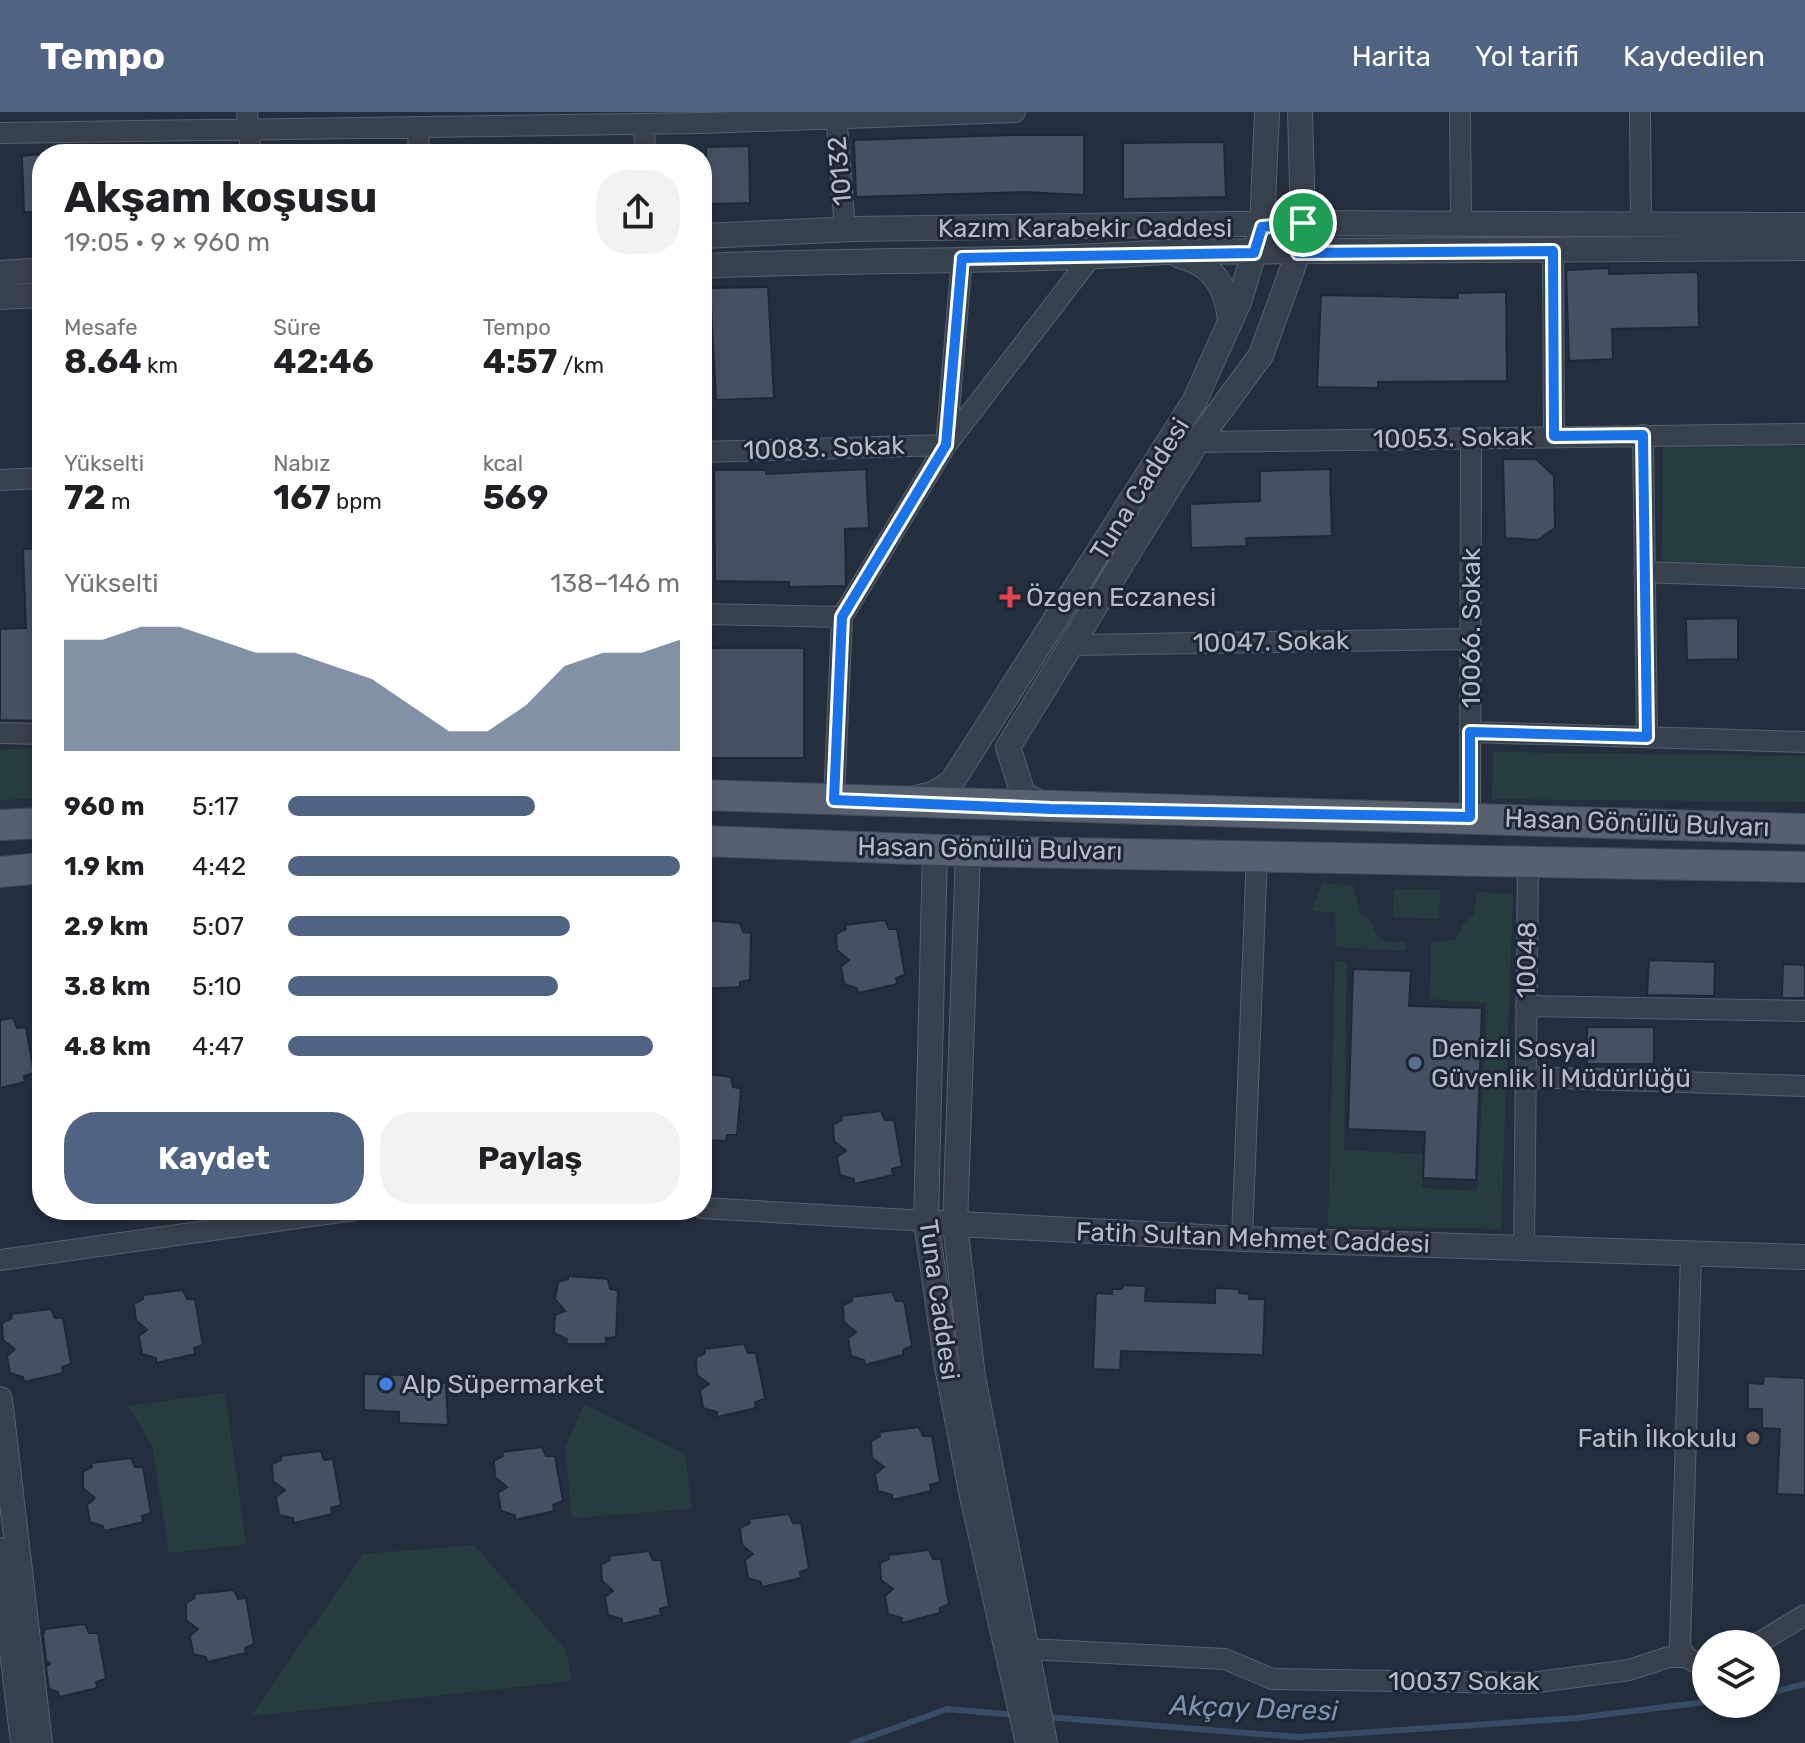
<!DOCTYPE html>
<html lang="tr">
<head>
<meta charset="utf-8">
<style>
  body { margin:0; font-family:Rubik,sans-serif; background:#f2f2f2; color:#202124; height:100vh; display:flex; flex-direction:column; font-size:30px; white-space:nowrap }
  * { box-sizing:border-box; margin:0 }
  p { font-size:26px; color:#757577 }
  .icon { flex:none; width:44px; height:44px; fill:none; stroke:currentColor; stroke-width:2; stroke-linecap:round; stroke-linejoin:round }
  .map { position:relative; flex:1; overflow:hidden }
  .details { position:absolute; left:32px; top:32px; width:680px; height:1076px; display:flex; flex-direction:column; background:#fff; border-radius:32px; box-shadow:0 4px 12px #0003 }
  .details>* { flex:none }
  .fabs { position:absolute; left:1692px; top:1518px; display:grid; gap:16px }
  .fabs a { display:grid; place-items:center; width:88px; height:88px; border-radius:50%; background:#fff; box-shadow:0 4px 12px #0003; font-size:40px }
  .pin { position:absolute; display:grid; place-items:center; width:68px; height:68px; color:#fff; margin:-34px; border:4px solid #fff; border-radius:50%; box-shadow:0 2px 8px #0007 }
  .round { display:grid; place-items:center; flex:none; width:84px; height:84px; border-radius:32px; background:#f2f2f2 }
  .head { display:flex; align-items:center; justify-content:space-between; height:136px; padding:0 32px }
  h1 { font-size:44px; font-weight:700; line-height:60px }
  .stats { display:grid; grid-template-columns:repeat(3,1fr); gap:12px; height:136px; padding:8px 32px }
  .stats div { display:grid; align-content:center }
  .stats b { font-size:34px; font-weight:700 }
  .stats small { font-size:22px; font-weight:400 }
  .stats p { font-size:22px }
  .chart { height:224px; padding:16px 32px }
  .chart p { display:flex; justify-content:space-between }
  .chart svg { width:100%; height:144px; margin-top:8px; fill:#506383; opacity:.7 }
  .cta { display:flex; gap:16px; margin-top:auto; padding:16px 32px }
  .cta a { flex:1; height:92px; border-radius:32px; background:#506383; color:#fff; font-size:32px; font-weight:700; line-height:92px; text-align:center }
  .cta a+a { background:#f2f2f2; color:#202124 }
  ul { padding:0 32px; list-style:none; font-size:26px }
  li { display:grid; grid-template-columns:128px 96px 1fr; align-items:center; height:60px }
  li i { height:20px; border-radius:10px; background:#506383 }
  header { display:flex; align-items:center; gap:48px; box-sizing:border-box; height:112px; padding:0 40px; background:#506383; color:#fff }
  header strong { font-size:38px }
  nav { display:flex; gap:44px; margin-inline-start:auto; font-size:28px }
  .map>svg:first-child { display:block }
  .green { fill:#263c3f }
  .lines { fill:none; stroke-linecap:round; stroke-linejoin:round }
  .stream { stroke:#394c67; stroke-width:6 }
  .building { fill:#455162; stroke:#1f2835; stroke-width:2 }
  .minor-casing { stroke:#565f6c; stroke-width:22 }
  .tertiary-casing { stroke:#565f6c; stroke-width:26 }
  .primary-casing { stroke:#414a57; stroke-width:32 }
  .minor { stroke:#38414e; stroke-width:20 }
  .tertiary { stroke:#38414e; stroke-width:24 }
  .primary { stroke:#56606e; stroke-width:30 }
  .route-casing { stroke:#fff; stroke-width:16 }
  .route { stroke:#1a73e8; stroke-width:10 }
  .health-dot { fill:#e0444e; stroke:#1d2633; stroke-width:3 }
  .service-dot { fill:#5c6f8a; stroke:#1d2633; stroke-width:3 }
  .shop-dot { fill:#3f7fe0; stroke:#1d2633; stroke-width:3 }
  .education-dot { fill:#8d6e63; stroke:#1d2633; stroke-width:3 }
  .labels { text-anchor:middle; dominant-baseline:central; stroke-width:6; stroke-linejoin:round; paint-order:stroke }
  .street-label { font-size:26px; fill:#b4bcc9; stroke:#1d2633 }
  .poi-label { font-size:26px; fill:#b4bcc9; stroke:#1d2633; text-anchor:start }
  .water-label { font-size:28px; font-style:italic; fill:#7c92b1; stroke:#1d2633 }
</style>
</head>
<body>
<header>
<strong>Tempo</strong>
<nav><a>Harita</a><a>Yol tarifi</a><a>Kaydedilen</a></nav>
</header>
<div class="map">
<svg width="1805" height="1631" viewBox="0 0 1805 1631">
  <rect width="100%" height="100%" fill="#242f3e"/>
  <path class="green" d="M1663,331l142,2v125l-143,-2z
    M42,636v50l-42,2v-50z
    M1493,640l312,4v46l-313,-3z
    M1322,772l31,1 7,28c23,13 6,32 45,29v9l-69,-4 -1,-35 -24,-1z
    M1394,777l46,1 -1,29 -46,-2z
    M1477,780l36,2 -12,335 -173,-3 7,-265 12,1 -3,188 79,4 -1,34 55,3 10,-188 -57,-4 1,-57 24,-2 9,-17 10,-9z
    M225,1281l21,151 -77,9 -17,-108 -24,-39z
    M584,1292l101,50 7,55 -120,9 -7,-70z
    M474,1433l92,105 6,31 -321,35 112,-162z"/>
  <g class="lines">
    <path class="stream" d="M1766,1582l39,-10
      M1047,1605l251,20 278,-19 130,-16
      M853,1631l94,-34 68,6"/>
  </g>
  <path class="building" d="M1012,23h72v60l-59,-3 -169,5 -2,-57z
    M1224,30l2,55 -103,2v-56z
    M749,34l1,57 -42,1 -2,-57z
    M42,42v58h-18l-2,-56z
    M1609,156v6l89,-2 1,55 -87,2 1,30 -44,2 -3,-91z
    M768,175l6,111 -58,2 -6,-112z
    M1506,180l1,89 -129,1v6l-61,-1 4,-92 137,3v-5z
    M1503,347h33l18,17 1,52 -17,12 -33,-2z
    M866,357l3,59 -24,1 1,57 -57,1v-5l-74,-1 -1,-111h52v4z
    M1330,357l2,67 -86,2 1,8 -56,2 -1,-44 70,-3v-30z
    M42,436v173l-42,-1v-91l26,-1 -3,-79z
    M1738,506v41l-51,1 -1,-41z
    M702,536h102v110h-102z
    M702,808l38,3 3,9 8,1 -1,47 -10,2v5l-38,2z
    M885,808l4,9h8l8,46 -9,3 1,6 -39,9 -1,-5 -13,-4 -3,-17 8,-7 -12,-10 -1,-16 10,-5 -1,-4z
    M1649,848l66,2 -1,34 -67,-1z
    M1783,852l22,1v33h-23z
    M1353,857l58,2 -2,35 73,2 -6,172 -53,-2 2,-46 -77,-3z
    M13,906l4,10 9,-1 8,46 -10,3 1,6 -25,6v-68z
    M1587,915h67v37h-67z
    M702,961l29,4 2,10 8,1 -4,47h-10l-1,6 -24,-1z
    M881,999l4,9h9l8,46 -10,3 1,6 -39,9v-5l-14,-4 -3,-18 9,-6 -12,-10 -1,-16 9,-5 -1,-4z
    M568,1164l40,3 2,10 8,1 -2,47 -10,1v6h-40l1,-5 -13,-6 1,-18 10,-4 -10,-12 3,-17 10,-3z
    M1123,1173l23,1 -1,15 70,2v-15l24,1v4l10,1v5h16l-2,56 -142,-4 -1,19 -27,-1 3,-76 16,1v-5h10z
    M183,1178l4,9h8l8,46 -9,3 1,6 -39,9v-5l-14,-4 -3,-18 8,-6 -11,-10 -2,-16 9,-5v-4z
    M892,1180l4,9h8l8,45 -9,4v5l-38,10 -1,-5 -13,-4 -3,-18 8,-6 -12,-10 -1,-17 9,-4v-4z
    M51,1197l4,9h8l8,46 -9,3 1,6 -39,9 -1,-5 -13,-4 -3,-17 8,-7 -12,-9 -1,-17 10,-5 -1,-4z
    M744,1232l4,9h8l9,46 -10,3 1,6 -39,9v-5l-14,-4 -3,-18 9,-6 -12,-9 -1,-17 9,-5 -1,-4z
    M364,1262l41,1v7l41,1 2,42 -49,-2v-11l-35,-2z
    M1764,1264l41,2v117l-28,-1 3,-65 -18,-1v-19h-14v-26l15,1z
    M919,1315l4,9h9l8,46 -10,3 1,6 -39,9v-5l-14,-4 -3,-17 9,-7 -12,-9 -1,-17 9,-5 -1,-4z
    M542,1335l4,9h9l8,45 -10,4 1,6 -39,9v-5l-14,-4 -3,-18 9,-6 -12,-10 -1,-16 9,-5 -1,-4z
    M321,1339l3,9 9,-1 8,46 -10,3 1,6 -38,9 -1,-5 -14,-3 -3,-18 9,-7 -12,-9 -1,-17 9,-4v-4z
    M131,1346l4,9h8l8,46 -9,3 1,6 -39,9 -1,-5 -13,-4 -3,-17 8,-7 -12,-10v-16l9,-5 -1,-4z
    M789,1402l4,9h8l8,46 -9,3 1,6 -39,9 -1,-5 -13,-4 -3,-18 8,-6 -11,-9 -2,-17 10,-5 -1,-4z
    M929,1438l4,9h8l8,45 -9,4v5l-38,10v-5l-14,-4 -3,-18 8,-7 -12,-9 -1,-17 9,-4v-4z
    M649,1439l4,9h8l8,46 -9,3 1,6 -39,9v-5l-14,-4 -3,-18 8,-6 -11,-10 -1,-16 9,-5 -1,-4z
    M234,1478l4,9 8,-1 8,46 -9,4 1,5 -39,9 -1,-5 -13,-3 -3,-18 8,-7 -12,-9v-17l9,-5 -1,-4z
    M85,1512l4,9h9l8,46 -10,3 1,6 -38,9 -1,-5 -9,-3 -3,-22 4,-3 -4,-4 -3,-25 2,-6z"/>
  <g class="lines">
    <g class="minor-casing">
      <path id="minor" d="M247,0l4,42
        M836,0l9,118
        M1460,0l1,113
        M1640,0l1,112
        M644,12l1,30
        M418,15l1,27
        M0,21l703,-10 312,-11
        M1553,139l1,185
        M1643,323l4,302
        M1197,330l608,-8
        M702,340l244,-7 145,-188
        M0,368l42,-2
        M1644,460l161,6
        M702,502l140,3
        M1072,533l399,-6
        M1470,620l335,10
        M0,621l42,1
        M834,688l8,-183 104,-172 16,-187
        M1470,705l1,-379
        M1526,894l279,5
        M1526,965l279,9
        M702,1096l224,13
        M1242,1127l15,-385
        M1524,1137l4,-386
        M0,1148l354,-50
        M1757,1532l48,-29
        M1028,1537l197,10 47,20 259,4 98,-13 40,-13h17l20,11
        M1686,1545l-6,-10 11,-393"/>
    </g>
    <g class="tertiary-casing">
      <path id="tertiary" d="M702,124l152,-7 449,-6 502,2
        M1180,144c34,9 47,31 50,65
        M702,154c155,-7 310,-3 464,-14l639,-4
        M0,161l42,-3
        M0,185l42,-2
        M912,687l21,-5 19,-12 242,-380 45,-100 23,-75 5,-115
        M1049,696l-26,-14 -15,-47 189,-305 64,-87 37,-102 5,-30 -3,-111
        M935,738l-9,371 21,146 25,129 56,247
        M968,739l-13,374 18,152 72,366
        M940,1111l302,16 563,18
        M0,1287l40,344
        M0,1438l23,193"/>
    </g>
    <g class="primary-casing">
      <path id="primary" d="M702,683c368,14 735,21 1103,34
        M0,713l42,-2
        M702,729l266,10 837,16
        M0,760l42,-4"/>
    </g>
    <use href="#minor" class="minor"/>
    <use href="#tertiary" class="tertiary"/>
    <use href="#primary" class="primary"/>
  </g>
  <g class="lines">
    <g class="route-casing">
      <path id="route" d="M1303,111l-5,30 255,-2 1,185 89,-1 4,302 -177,-5v85l-419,-8 -217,-9 8,-183 104,-172 16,-187 292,-5 8,-26z"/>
    </g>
    <use href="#route" class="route"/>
  </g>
  <path class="health-dot" d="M1006 473h8v8h8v8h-8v8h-8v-8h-8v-8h8z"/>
  <circle class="service-dot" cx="1415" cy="951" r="8"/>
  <circle class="shop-dot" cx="386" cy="1272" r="8"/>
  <circle class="education-dot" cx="1753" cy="1326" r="8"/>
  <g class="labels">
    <g class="street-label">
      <text transform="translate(840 59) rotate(-95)">10132</text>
      <text x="1085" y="116">Kazım Karabekir Caddesi</text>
      <text transform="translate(1453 326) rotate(-1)">10053. Sokak</text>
      <text transform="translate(824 336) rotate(-2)">10083. Sokak</text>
      <text transform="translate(1140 377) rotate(-58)">Tuna Caddesi</text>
      <text transform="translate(1471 516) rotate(-90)">10066. Sokak</text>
      <text transform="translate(1271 530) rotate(-1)">10047. Sokak</text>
      <text transform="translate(1637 711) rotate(2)">Hasan Gönüllü Bulvarı</text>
      <text transform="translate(990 737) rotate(1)">Hasan Gönüllü Bulvarı</text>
      <text transform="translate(1527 848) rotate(-89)">10048</text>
      <text transform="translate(1253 1126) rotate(2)">Fatih Sultan Mehmet Caddesi</text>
      <text transform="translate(939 1188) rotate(82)">Tuna Caddesi</text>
      <text x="1464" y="1569">10037 Sokak</text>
    </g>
    <g class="poi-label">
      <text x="1026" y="485">Özgen Eczanesi</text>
      <text x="1431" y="936">Denizli Sosyal<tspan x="1431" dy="30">Güvenlik İl Müdürlüğü</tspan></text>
      <text x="402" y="1272">Alp Süpermarket</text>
      <text x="1737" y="1326" text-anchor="end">Fatih İlkokulu</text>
    </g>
    <g class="water-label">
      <text transform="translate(1254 1596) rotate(2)">Akçay Deresi</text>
    </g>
  </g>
</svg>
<div class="fabs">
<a><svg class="icon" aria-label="layers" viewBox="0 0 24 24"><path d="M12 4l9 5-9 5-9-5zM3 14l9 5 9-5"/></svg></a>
</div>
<div class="pin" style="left:1303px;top:111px;background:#1e9e55"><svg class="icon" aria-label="arrive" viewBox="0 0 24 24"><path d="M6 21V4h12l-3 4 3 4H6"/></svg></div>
<section class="details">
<div class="head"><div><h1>Akşam koşusu</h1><p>19:05 · 9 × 960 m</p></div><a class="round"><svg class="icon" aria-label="share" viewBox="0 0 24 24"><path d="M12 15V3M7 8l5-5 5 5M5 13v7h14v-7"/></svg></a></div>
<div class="stats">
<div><p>Mesafe</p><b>8.64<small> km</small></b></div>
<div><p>Süre</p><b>42:46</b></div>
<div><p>Tempo</p><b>4:57<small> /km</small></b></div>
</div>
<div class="stats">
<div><p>Yükselti</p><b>72<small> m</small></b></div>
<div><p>Nabız</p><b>167<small> bpm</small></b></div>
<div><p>kcal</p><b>569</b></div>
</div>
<div class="chart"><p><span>Yükselti</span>138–146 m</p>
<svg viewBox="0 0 160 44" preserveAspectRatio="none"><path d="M0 44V10L10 10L20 6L30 6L40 10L50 14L60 14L70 18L80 22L90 30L100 38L110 38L120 30L130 18L140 14L150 14L160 10V44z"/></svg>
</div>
<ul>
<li><b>960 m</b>5:17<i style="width:63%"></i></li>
<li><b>1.9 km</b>4:42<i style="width:100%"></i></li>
<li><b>2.9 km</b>5:07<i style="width:72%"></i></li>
<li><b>3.8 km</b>5:10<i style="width:69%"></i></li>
<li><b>4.8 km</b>4:47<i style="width:93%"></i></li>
</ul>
<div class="cta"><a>Kaydet</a><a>Paylaş</a></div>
</section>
</div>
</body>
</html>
